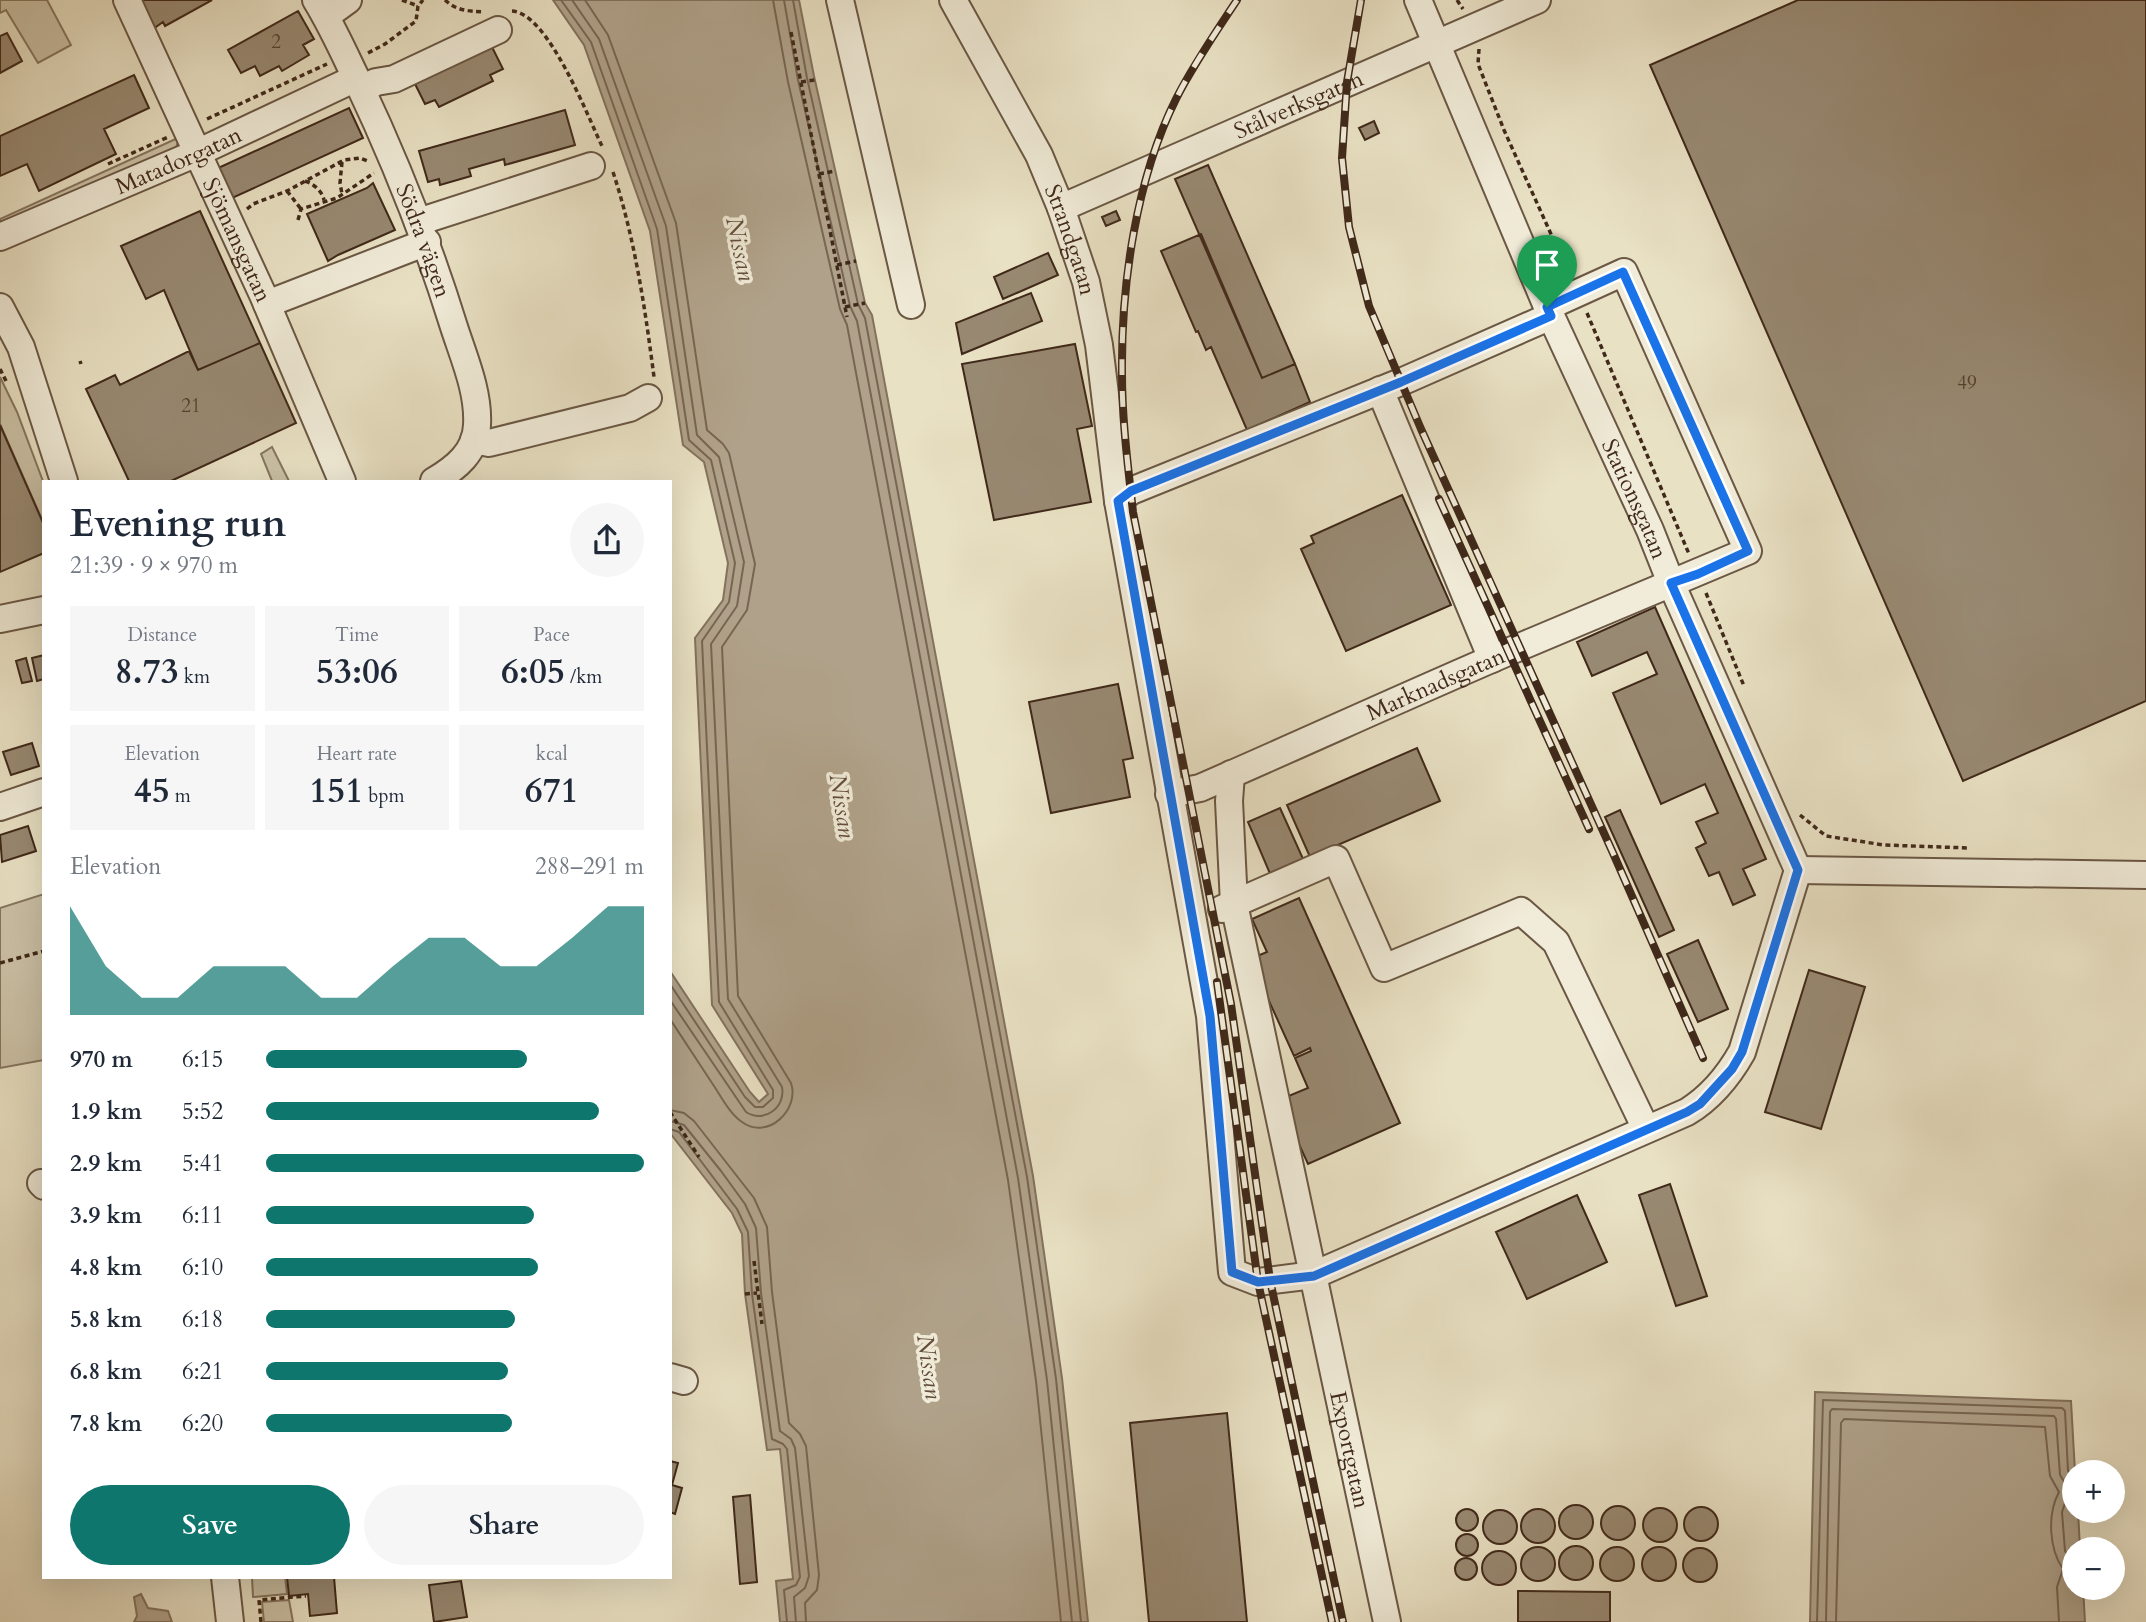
<!DOCTYPE html>
<html lang="en">
<head>
<meta charset="utf-8">
<style>
  body { margin:0; font-family:Cardo,serif; background:#f6f6f7; color:#1f2937; height:100vh; display:flex; flex-direction:column; font-size:26px; white-space:nowrap }
  * { box-sizing:border-box; margin:0 }
  p { font-size:23px; color:#747a83 }
  .icon { flex:none; width:38px; height:38px; fill:none; stroke:currentColor; stroke-width:2; stroke-linecap:round; stroke-linejoin:round }
  .map { position:relative; flex:1; overflow:hidden }
  .details { position:absolute; left:42px; top:480px; width:630px; height:1099px; display:flex; flex-direction:column; background:#fff; border-radius:0px; box-shadow:0 7px 28px #0002 }
  .details>* { flex:none }
  .buttons { position:absolute; left:2062px; top:1460px; display:grid; gap:14px }
  .buttons a { display:grid; place-items:center; width:63px; height:63px; border-radius:50%; background:#fff; box-shadow:0 7px 28px #0002; font-size:35px }
  .pin { position:absolute; display:grid; place-items:center; width:60px; height:60px; color:#fff; margin:-72px -30px; border-radius:50% 50% 50% 0; rotate:-45deg; box-shadow:0 0 7px #0007 }
  .pin .icon { rotate:45deg }
  .round { display:grid; place-items:center; flex:none; width:74px; height:74px; border-radius:37px; background:#f6f6f7 }
  .summary { display:flex; align-items:center; justify-content:space-between; height:119px; padding:0 28px }
  h1 { font-size:38px; font-weight:800; line-height:52px }
  .metrics { display:grid; grid-template-columns:repeat(3,1fr); gap:10px; height:119px; padding:7px 28px }
  .metrics div { display:grid; align-content:center; border-radius:0px; background:#f6f6f7; text-align:center }
  .metrics b { font-size:35px; font-weight:800 }
  .metrics small { font-size:19px; font-weight:400 }
  .metrics p { font-size:19px }
  .chart { height:196px; padding:14px 28px }
  .chart p { display:flex; justify-content:space-between }
  .chart svg { width:100%; height:126px; margin-top:7px; fill:#0f766e; opacity:.7 }
  .button { display:flex; gap:14px; margin-top:auto; padding:14px 28px }
  .button a { flex:1; height:80px; border-radius:42px; background:#0f766e; color:#fff; font-size:28px; font-weight:800; line-height:80px; text-align:center }
  .button a+a { background:#f6f6f7; color:#1f2937 }
  ul { padding:0 28px; list-style:none; font-size:23px }
  li { display:grid; grid-template-columns:112px 84px 1fr; align-items:center; height:52px }
  li i { height:18px; border-radius:9px; background:#0f766e }
  .map>svg:first-child { display:block }
  .green { fill:#ccc2a7; stroke:#867660; stroke-width:2 }
  .water { fill:#b0a28a; stroke:#83725d; stroke-width:2 }
  .lines { fill:none; stroke-linecap:round; stroke-linejoin:round }
  .shore { stroke:#786652; stroke-width:2 }
  .building { fill:#988972; stroke:#40291a; stroke-width:2 }
  .minor-casing { stroke:#6a5744; stroke-width:30 }
  .path { stroke:#40291a; stroke-width:3.5; stroke-dasharray:5 3.5; stroke-linecap:butt }
  .minor { stroke:#f1ecd9; stroke-width:26 }
  .rail-casing { stroke:#40291a; stroke-width:8 }
  .rail { stroke:#f1ecd9; stroke-width:5; stroke-dasharray:16; stroke-linecap:butt }
  .route-casing { stroke:#fff; stroke-width:14 }
  .route { stroke:#1a73e8; stroke-width:9 }
  .labels { text-anchor:middle; dominant-baseline:central; stroke-width:7; stroke-linejoin:round; paint-order:stroke }
  .number-label { font-size:19px; fill:#564130 }
  .street-label { font-size:23px; fill:#40291a; stroke:#f1ecd9 }
  .water-label { font-size:24px; font-style:italic; fill:#624d3c; stroke:#f1ecd9 }
</style>
</head>
<body>
<div class="map">
<svg width="2146" height="1622" viewBox="0 0 2146 1622">
  <rect width="100%" height="100%" fill="#e9e1c4"/>
  <filter id="stains"><feTurbulence type="fractalNoise" baseFrequency=".00286" numOctaves="4"/><feColorMatrix values="0 0 0 0 .2 0 0 0 0 .09 0 0 0 0 .02 0 0 0 .5 -.17"/></filter>
  <radialGradient id="worn" r=".72"><stop offset=".6" stop-color="#630" stop-opacity="0"/><stop offset="1" stop-color="#630" stop-opacity=".3"/></radialGradient>
  <path class="green" d="M0,0h47l24,45 -33,18 -32,-53 -6,3z
    M180,137l-5,13 -175,80v-11z
    M0,377l17,35 27,72v40l-44,-100z
    M272,447l17,34h-17l-11,-27z
    M44,894v166l-44,8v-160z
    M252,1577h33l2,17 -34,3z
    M289,1600l4,22h-29l-2,-20z"/>
  <path class="water" d="M553,0h246l15,76 51,227 7,12 161,861 29,202 26,244h-308l-4,-41 17,-2 -13,-130 -13,1 -22,-156 -3,-60 -10,-21 -62,-80v-162l80,121 9,10 9,-8 -56,-89 -17,-367 28,-38 5,-37 -24,-101 -21,-17 -33,-214 -66,-186z
    M1815,1392l256,9 4,71 -1,38h4l2,39h-6v38h9l2,35h-275z
    M141,1594l7,14 20,3 4,11h-38l3,-6 -3,-19z"/>
  <g class="lines">
    <path class="shore" d="M561,0l30,42 66,187 32,211 22,20 24,103 -6,39 -27,39 17,361 54,88v8l-10,9h-8l-10,-10 -75,-113
      M572,0l27,39 67,187 31,209 22,22 25,105 -7,44 -26,38 17,355 54,88c4,20 -18,37 -36,25l-76,-112
      M585,0l23,35 68,188 31,207 16,14 6,9 26,111 -8,46 -25,37 16,349 53,87c9,26 -23,58 -49,39 -13,-9 -21,-26 -30,-39 -14,-21 -28,-43 -42,-64
      M773,0l15,82 52,227 7,16 161,855 28,201 25,241
      M784,0l14,80 52,226 7,15 161,857 29,202 25,242
      M793,0l14,78 51,226 7,14 162,859 29,202 25,243
      M670,1110l14,3 10,8 60,77 13,29 5,65 17,131 11,11 6,12 13,129 -2,15 -12,13 1,19
      M670,1121l14,4 37,46 24,33 11,24 5,65 19,138 11,8 4,9 14,128 -4,12 -11,9 2,25
      M670,1129l9,3 58,77 11,23 4,62 20,145 11,5 4,5 13,128 -4,8 -12,5 3,32
      M2074,1496l-9,7 -3,9 3,39 9,11
      M1817,1622l6,-222 239,8 3,3 3,60 6,7
      M1826,1622l4,-210 2,-3 222,7 2,3 4,56 5,8 9,4
      M1836,1622l5,-199 3,-4 201,8 5,49 9,16c-12,22 -10,57 4,77l-6,18 2,35"/>
  </g>
  <path class="building" d="M136,0h76l-47,26 -2,-4 -10,7z
    M1798,0h348v701l-183,80 -313,-716z
    M298,11l16,28 -11,6 6,10 -27,16 -3,-5 -19,10 -5,-10 -14,7 -13,-23z
    M7,33l15,28 -22,12v-37z
    M489,41l14,28 -13,6 3,6 -54,26 -4,-7 -10,4 -13,-26z
    M134,75l15,33 -45,21 12,25 -77,37 -12,-27 -27,12v-40z
    M349,108l14,30 -133,61 -14,-30z
    M565,110l10,35 -70,20 -1,-6 -35,10 2,7 -31,9 -1,-6 -11,3 -9,-31z
    M1374,121l5,12 -14,7 -6,-12z
    M1208,165l87,199 -33,14 -87,-199z
    M373,183l22,47 -57,25 -10,6 -21,-47 60,-26z
    M200,211l60,132 -62,27 -34,-80 -18,9 -25,-53z
    M1116,211l4,9 -14,6 -4,-9z
    M1201,234l61,144 33,-14 15,38 -63,28 -36,-83 -5,3 -8,-19 -2,1 -35,-81z
    M1048,253l10,22 -55,24 -9,-22z
    M1031,293l11,28 -80,33 -6,-31z
    M260,343l36,80 -125,58h-42l-43,-92 29,-14 5,10 69,-34 9,19z
    M1075,344l17,82 -15,3 14,73 -97,18 -32,-156z
    M0,425l44,100v28l-44,19z
    M1402,495l49,110 -105,46 -45,-102 13,-6 -3,-7z
    M1655,607l111,252 -23,10 12,26 -22,10 -14,-33 -10,4 -13,-28 10,-5 -10,-21 22,-9 -13,-29 -44,20 -48,-111 44,-19 -10,-22 -55,24 -15,-34z
    M44,655v24l-7,2 -5,-23z
    M26,658l6,23 -10,2 -6,-22z
    M1118,684l15,74 -10,2 7,37 -79,16 -22,-111z
    M32,743l7,23 -28,9 -8,-23z
    M1417,748l23,53 -130,56 -23,-52z
    M1280,808l24,53 -33,15 -23,-54z
    M1620,810l54,120 -15,7 -54,-120z
    M28,826l8,25 -34,11 -2,-27z
    M1299,898l101,225 -92,41 -29,-64 29,-12 -13,-30 16,-7 -1,-3 -16,8 -44,-97 17,-7 -15,-33z
    M1698,940l30,69 -30,13 -31,-68z
    M1809,970l56,17 -44,142 -56,-17z
    M1670,1184l37,112 -31,10 -37,-111z
    M1577,1195l30,67 -80,37 -31,-67z
    M1227,1413l20,209h-98l-19,-199z
    M670,1461l8,2 -6,22 10,3 -7,26 -5,-2z
    M750,1495l7,87 -17,2 -7,-87z
    M1559 1522a17 17 0 1 1 34 0a17 17 0 1 1-34 0Z
    M1601 1523a17 17 0 1 1 34 0a17 17 0 1 1-34 0Z
    M1684 1524a17 17 0 1 1 34 0a17 17 0 1 1-34 0Z
    M1643 1525a17 17 0 1 1 34 0a17 17 0 1 1-34 0Z
    M1521 1526a17 17 0 1 1 34 0a17 17 0 1 1-34 0Z
    M1456 1520a11 11 0 1 1 22 0a11 11 0 1 1-22 0Z
    M1483 1527a17 17 0 1 1 34 0a17 17 0 1 1-34 0Z
    M1456 1545a11 11 0 1 1 22 0a11 11 0 1 1-22 0Z
    M1559 1563a17 17 0 1 1 34 0a17 17 0 1 1-34 0Z
    M1521 1564a17 17 0 1 1 34 0a17 17 0 1 1-34 0Z
    M1600 1564a17 17 0 1 1 34 0a17 17 0 1 1-34 0Z
    M1642 1564a17 17 0 1 1 34 0a17 17 0 1 1-34 0Z
    M1683 1565a17 17 0 1 1 34 0a17 17 0 1 1-34 0Z
    M1482 1568a17 17 0 1 1 34 0a17 17 0 1 1-34 0Z
    M1455 1569a11 11 0 1 1 22 0a11 11 0 1 1-22 0Z
    M287,1577h47l3,36 -27,3 -2,-22 -19,2z
    M461,1581l6,36 -33,5 -5,-37z
    M1518,1591l92,1v30h-92z"/>
  <g class="lines">
    <g class="minor-casing">
      <g id="minor">
        <path id="s1" d="M127,0l136,295 79,186"/>
        <path id="s2" d="M316,0c16,26 28,53 41,80 38,80 71,163 97,247 10,31 25,65 23,98 -1,27 -21,43 -43,56"/>
        <path d="M840,0l71,305"/>
        <path id="s3" d="M953,0l86,155 22,53 25,74 13,63 19,156 92,515 22,256 26,10 56,-7 373,-163c23,-14 42,-37 55,-60l56,-182"/>
        <path id="s4" d="M1418,0l133,316 99,214 21,53 127,287"/>
        <path d="M326,16l22,-16"/>
        <path d="M362,89l14,-7 18,-3 104,-49"/>
        <path id="s5" d="M1061,208l476,-208"/>
        <path d="M418,222l173,-56"/>
        <path id="s6" d="M0,237l197,-84 159,-75"/>
        <path d="M267,304l160,-62"/>
        <path d="M0,307l21,40 43,134"/>
        <path d="M1380,390l112,269"/>
        <path d="M474,440l15,3 141,-35 18,-10"/>
        <path d="M1118,501l13,-10 270,-109 150,-66"/>
        <path d="M0,619l44,-9"/>
        <path id="s7" d="M1231,774l-2,27 5,103 153,718"/>
        <path id="s8" d="M1169,794l31,-6c108,-47 214,-96 322,-142 75,-32 151,-63 226,-95l-124,-279 -77,35"/>
        <path d="M0,807l44,-15"/>
        <path d="M1798,870l348,5"/>
        <path d="M1222,909l114,-50 48,109 137,-57 35,31 90,187"/>
        <path d="M41,1183l3,3"/>
        <path d="M670,1377l14,4"/>
        <path d="M225,1577l5,45"/>
      </g>
    </g>
    <path class="path" d="M402,0l16,6
      M445,0c12,11 23,11 39,12
      M1457,0l6,9
      M512,11c36,2 75,104 90,135
      M791,32l56,285
      M1479,49l-1,15 26,66 65,144
      M368,53l17,-9 31,-23 2,-15 5,-6
      M801,82l14,-2
      M207,119l120,-55
      M342,162l-2,21 2,11
      M108,164l60,-27
      M613,172c22,67 32,136 41,205
      M819,174l16,-3
      M305,181c9,3 17,10 19,19
      M287,191l14,18
      M247,209l6,-5 34,-13 57,-31 16,-2 10,4
      M298,220l3,-11 36,-11 37,-25
      M837,265l19,-4
      M845,307l20,-4
      M1587,313l102,241
      M80,361l1,3
      M0,369l7,14
      M1706,593l38,93
      M1800,815l26,21 58,9 85,3
      M0,963l44,-12
      M670,1112l29,45
      M754,1261l8,63
      M745,1294l12,-1
      M261,1622l-2,-22 47,-4"/>
    <use href="#minor" class="minor"/>
    <g class="rail-casing">
      <path id="rail" d="M1237,0c-21,32 -44,65 -61,99 -40,80 -55,186 -54,275 0,46 6,92 11,138l98,492 39,276 73,342
        M1361,0l-14,82 -5,76 7,69 20,79 52,123 192,424 90,205
        M1439,499l150,330
        M1217,982l41,300 74,340"/>
    </g>
    <use href="#rail" class="rail"/>
  </g>
  <g class="lines">
    <g class="route-casing">
      <path id="route" d="M1623,272l125,279 -50,23 -27,9 127,287 -56,182 -10,17 -32,35 -13,8 -373,164 -56,6 -26,-10 -22,-256 -92,-515 13,-10 270,-109 150,-66 -4,-9z"/>
    </g>
    <use href="#route" class="route"/>
  </g>
  <g class="labels">
    <g class="number-label">
      <text x="276" y="42">2</text>
      <text x="1967" y="383">49</text>
      <text x="191" y="406">21</text>
    </g>
    <g class="street-label">
      <text stroke="none"><textPath href="#s5" startOffset="259">Stålverksgatan</textPath></text>
      <text stroke="none"><textPath href="#s6" startOffset="194">Matadorgatan</textPath></text>
      <text stroke="none"><textPath href="#s1" startOffset="264">Sjömansgatan</textPath></text>
      <text stroke="none"><textPath href="#s3" startOffset="268">Strandgatan</textPath></text>
      <text stroke="none"><textPath href="#s2" startOffset="264">Södra vägen</textPath></text>
      <text stroke="none"><textPath href="#s4" startOffset="544">Stationsgatan</textPath></text>
      <text stroke="none"><textPath href="#s8" startOffset="289">Marknadsgatan</textPath></text>
      <text stroke="none"><textPath href="#s7" startOffset="688">Exportgatan</textPath></text>
    </g>
    <g class="water-label">
      <text transform="translate(740 249) rotate(78)">Nissan</text>
      <text transform="translate(842 806) rotate(81)">Nissan</text>
      <text transform="translate(929 1367) rotate(82)">Nissan</text>
    </g>
  </g>
  <rect width="100%" height="100%" filter="url(#stains)"/>
  <rect width="100%" height="100%" fill="url(#worn)"/>
</svg>
<div class="buttons">
<a>+</a>
<a>−</a>
</div>
<div class="pin" style="left:1547px;top:307px;background:#1e9e55"><svg class="icon" aria-label="arrive" viewBox="0 0 24 24"><path d="M6 21V4h12l-3 4 3 4H6"/></svg></div>
<section class="details">
<div class="summary"><div><h1>Evening run</h1><p>21:39 · 9 × 970 m</p></div><a class="round"><svg class="icon" aria-label="share" viewBox="0 0 24 24"><path d="M12 15V3M7 8l5-5 5 5M5 13v7h14v-7"/></svg></a></div>
<div class="metrics">
<div><p>Distance</p><b>8.73<small> km</small></b></div>
<div><p>Time</p><b>53:06</b></div>
<div><p>Pace</p><b>6:05<small> /km</small></b></div>
</div>
<div class="metrics">
<div><p>Elevation</p><b>45<small> m</small></b></div>
<div><p>Heart rate</p><b>151<small> bpm</small></b></div>
<div><p>kcal</p><b>671</b></div>
</div>
<div class="chart"><p><span>Elevation</span>288–291 m</p>
<svg viewBox="0 0 160 44" preserveAspectRatio="none"><path d="M0 44V6L10 27L20 38L30 38L40 27L50 27L60 27L70 38L80 38L90 27L100 17L110 17L120 27L130 27L140 17L150 6L160 6V44z"/></svg>
</div>
<ul>
<li><b>970 m</b>6:15<i style="width:69%"></i></li>
<li><b>1.9 km</b>5:52<i style="width:88%"></i></li>
<li><b>2.9 km</b>5:41<i style="width:100%"></i></li>
<li><b>3.9 km</b>6:11<i style="width:71%"></i></li>
<li><b>4.8 km</b>6:10<i style="width:72%"></i></li>
<li><b>5.8 km</b>6:18<i style="width:66%"></i></li>
<li><b>6.8 km</b>6:21<i style="width:64%"></i></li>
<li><b>7.8 km</b>6:20<i style="width:65%"></i></li>
</ul>
<div class="button"><a>Save</a><a>Share</a></div>
</section>
</div>
</body>
</html>
